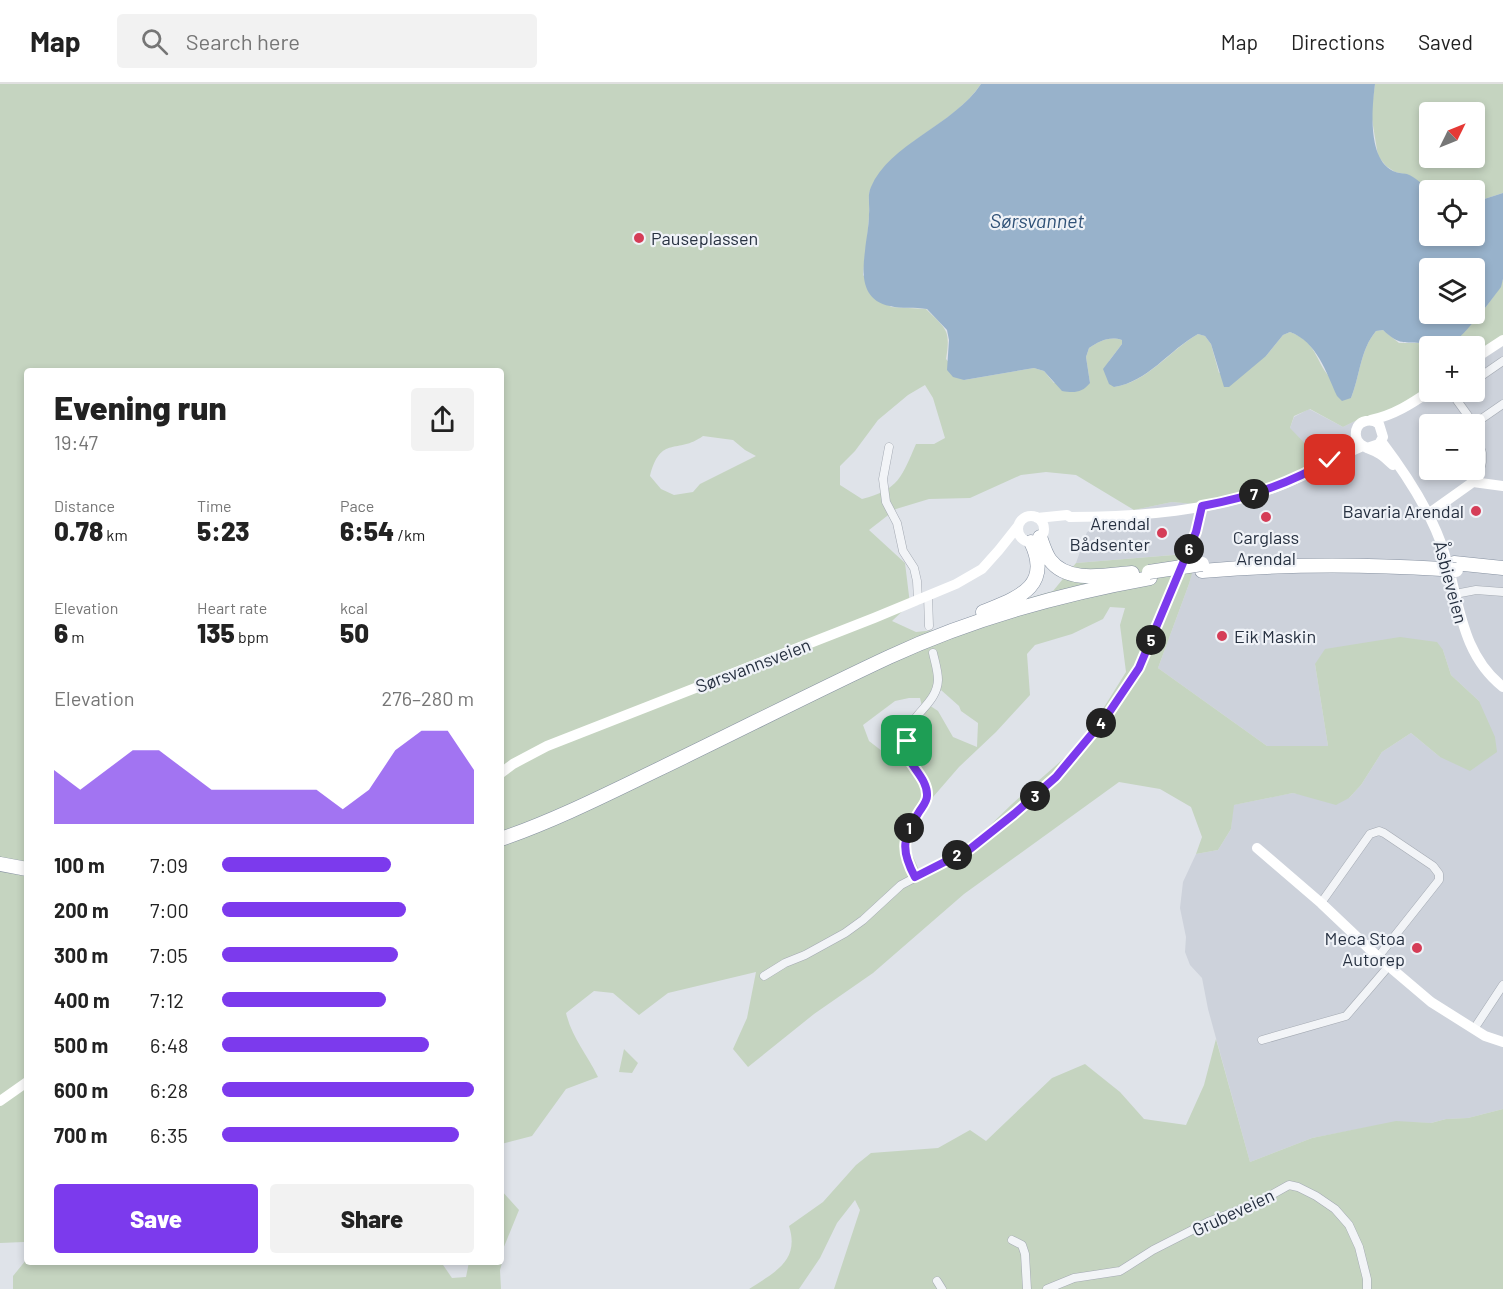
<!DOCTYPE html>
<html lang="en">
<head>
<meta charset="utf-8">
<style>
  body { margin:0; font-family:Barlow,sans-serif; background:#f2f2f2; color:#222; height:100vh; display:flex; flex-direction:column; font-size:22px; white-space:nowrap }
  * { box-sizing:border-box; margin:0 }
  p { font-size:20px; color:#767676 }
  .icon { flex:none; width:33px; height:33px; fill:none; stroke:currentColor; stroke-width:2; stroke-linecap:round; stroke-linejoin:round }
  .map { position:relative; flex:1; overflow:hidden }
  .side { position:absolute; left:24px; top:284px; width:480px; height:897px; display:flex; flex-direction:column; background:#fff; border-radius:6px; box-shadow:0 3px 9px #0003 }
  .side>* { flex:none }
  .needle { width:39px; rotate:47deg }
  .tools { position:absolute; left:1419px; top:18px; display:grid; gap:12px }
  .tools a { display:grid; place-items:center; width:66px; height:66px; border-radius:6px; background:#fff; box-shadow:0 3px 9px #0003; font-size:30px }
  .pin { position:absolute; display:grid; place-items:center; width:51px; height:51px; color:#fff; margin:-26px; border-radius:12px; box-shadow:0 3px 9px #0006 }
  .km { position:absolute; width:30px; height:30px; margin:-15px; border-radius:50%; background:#222; color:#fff; font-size:16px; line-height:30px; text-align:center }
  .round { display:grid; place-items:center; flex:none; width:63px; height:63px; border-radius:6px; background:#f2f2f2 }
  .head { display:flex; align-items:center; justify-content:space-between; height:102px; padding:0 30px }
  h1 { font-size:33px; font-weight:800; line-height:45px }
  .stats { display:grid; grid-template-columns:repeat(3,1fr); gap:9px; height:102px; padding:6px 30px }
  .stats div { display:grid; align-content:center }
  .stats b { font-size:26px; font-weight:800 }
  .stats small { font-size:16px; font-weight:400 }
  .stats p { font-size:16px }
  .chart { height:168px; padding:12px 30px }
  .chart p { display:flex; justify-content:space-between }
  .chart svg { width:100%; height:108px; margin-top:6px; fill:#7c3aed; opacity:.7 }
  .primary-button { display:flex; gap:12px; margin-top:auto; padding:12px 30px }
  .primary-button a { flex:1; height:69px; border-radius:6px; background:#7c3aed; color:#fff; font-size:24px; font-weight:800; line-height:69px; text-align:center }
  .primary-button a+a { background:#f2f2f2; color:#222 }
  ul { padding:0 30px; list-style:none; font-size:20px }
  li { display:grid; grid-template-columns:96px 72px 1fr; align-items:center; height:45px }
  li i { height:15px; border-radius:8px; background:#7c3aed }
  header { display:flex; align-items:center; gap:36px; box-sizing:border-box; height:84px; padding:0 30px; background:#fff; border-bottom:2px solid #e0e0e0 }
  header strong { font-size:28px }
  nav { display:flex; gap:33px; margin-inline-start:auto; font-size:21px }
  .search { width:420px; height:54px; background:#f2f2f2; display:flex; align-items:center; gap:15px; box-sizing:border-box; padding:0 21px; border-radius:6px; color:#767676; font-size:22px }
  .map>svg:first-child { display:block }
  .built { fill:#cdd2db; fill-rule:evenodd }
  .green { fill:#c5d4c0; fill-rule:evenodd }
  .water { fill:#98b2cb; fill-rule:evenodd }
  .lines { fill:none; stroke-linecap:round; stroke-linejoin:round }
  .street-casing { stroke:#a4aab3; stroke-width:9 }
  .highway-casing { stroke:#8691a1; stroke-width:15 }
  .street { stroke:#f2f4f7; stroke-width:8 }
  .secondary { stroke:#fff; stroke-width:10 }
  .highway { stroke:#fff; stroke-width:14 }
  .highway-bridge-casing { stroke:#8691a1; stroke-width:15; stroke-linecap:butt }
  .highway-bridge { stroke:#fff; stroke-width:14 }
  .route-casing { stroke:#fff; stroke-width:12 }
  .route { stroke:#7c3aed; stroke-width:8 }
  .poi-dot { fill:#d53d57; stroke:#eff2f7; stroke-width:2 }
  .labels { text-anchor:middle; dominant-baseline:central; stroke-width:4.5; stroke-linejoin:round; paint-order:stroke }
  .poi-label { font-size:18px; fill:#273141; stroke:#eff2f7; text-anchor:end }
  .street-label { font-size:18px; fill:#273141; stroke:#eff2f7 }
  .water-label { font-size:20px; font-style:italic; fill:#2f5177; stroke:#eff2f7 }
</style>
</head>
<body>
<header>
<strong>Map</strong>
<div class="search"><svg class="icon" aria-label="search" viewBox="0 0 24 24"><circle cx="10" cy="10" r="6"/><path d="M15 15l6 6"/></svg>Search here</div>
<nav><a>Map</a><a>Directions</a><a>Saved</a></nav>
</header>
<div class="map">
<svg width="1503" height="1205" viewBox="0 0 1503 1205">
  <rect width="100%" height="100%" fill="#dfe3e9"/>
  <path class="built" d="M1503,255v770l-35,9 -22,1 -15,4 -35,-1 -84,16 -62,24 -42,-153 -6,-31 -12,-13 -5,-13 1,-15 -6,-29 3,-26 13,-28 22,-4 13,-21 2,-24 60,-12 15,3 41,2 12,-13 21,-33 29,-19 29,24 39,-56 -28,-26 -8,-25 -128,14 13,82h-61l-109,-78 31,-84 8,-31 -121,10 11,-31 47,-22 38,-8 45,4 73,-78 4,-11 15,-8 34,18 18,-9 69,-26h44l1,-36zM1430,340h44v46h-44z"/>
  <path class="green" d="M0,0h981c-28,42 -90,59 -110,104 -4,7 -1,19 -2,28 -1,19 -4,39 -6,59l28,32 35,2c20,20 25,20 20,50l18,21 70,-12 10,3 10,12h36l-4,-26 3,-9c11,-7 20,-12 33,-8v4l-13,17 5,26c34,-5 55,-36 84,-53l7,2 6,8 8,29 47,-17 17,-21 7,-3c25,9 24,24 37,42 6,9 16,16 24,24 9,-22 9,-48 25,-67l7,-1 16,13h24l10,3h-3l-1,45 -30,17 -38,10 -18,9 -33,-18 -16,7 -4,12 27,28 -26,22 -74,28 -45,-4 -38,8 -58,-35 -30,-3 -25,3 -51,23 -41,1 -33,10 -27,21 36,33 5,41 -18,17 24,11 30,-3 35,-17 72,-21 23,-28 122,-10 -9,31 -31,84 109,78h61l-13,-82 10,-15 75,-12 37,5 6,8 8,25 28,26 16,36 2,15 -27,19 -30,-14 -29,-24 -29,19 -21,33 -12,13 -13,7 -43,-12 -59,12 -3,24 -13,21 -22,4 6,-17 -11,-30 -31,-18 -41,-7 -155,112 -91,79 -59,41 -66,53 -15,-18 14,-31 9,-46 -88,21 -29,22 -26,-22 -19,-2 -28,22c6,25 21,41 32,64l-32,12 -34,47 -31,8v-774h-474v868l-3,4 -24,1zM925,301l8,13 12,40 -11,6h-18c-14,32 -17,46 -54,55l-22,-14v-19l15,-15 23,-31 30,-25zM703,352l30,4 12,10 11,6 -56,28 -7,8 -19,3 -13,-6 -11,-13c11,-42 27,-21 53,-40zM1110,523l15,1 -5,17 6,47 -35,56 -21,25 -58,51 -35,34 -58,32 -12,-27 13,-31 39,-45 37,-35 34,-37 -3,-41 8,-9 37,-11 31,-15zM941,606l18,16 2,5 17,12 -1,24 -24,-10 -15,-26 -12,-8zM909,614h11l8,33 -12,18 -25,9 -22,-17 -6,-16 32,-24z
    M1375,0h128v109l-28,9 -1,-12h-44l-21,-15 -14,-3 -9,-6 -8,-10 -7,-43zM1430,28h44v46h-44z
    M1503,195v60l-28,17 -1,-10h-25c15,-12 49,-50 54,-67z
    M1216,955l34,123 62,-24 84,-17 35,2 15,-4 22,-1 35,-9v180h-669l26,-79 -5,-10 -18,23 -17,35 -21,31h-50c26,-17 51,-28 40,-63l34,-24 33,-37 15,-12 67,-5 32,-18 16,11 66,-63 33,-14 35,28 24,27 42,6 18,-40z
    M624,965l14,14 -6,10 -13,-1z
    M501,1106l18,20 -18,44z
    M26,1176l415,2 11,16 14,-1 3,-15h29v1h4l-2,7 1,19h-488v-13z"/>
  <path class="water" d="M981,0h394c-3,24 -8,74 18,87 4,2 9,2 14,3 8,3 16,11 23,16v46h44l1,-34 28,-9v86l-2,8c-8,11 -42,56 -53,59 -9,3 -19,-2 -27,-3 -20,-1 -23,1 -38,-13l-7,1c-16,19 -16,45 -25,67l-9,3 -5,-5c-11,-24 -20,-54 -47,-64l-7,3 -17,21 -37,31h-5l-13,-43 -6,-8 -7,-2c-29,16 -50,48 -84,53l-5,-3 -6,-15 19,-25v-4c-13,-4 -22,1 -33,8l-3,9 4,26c-8,10 -16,10 -28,8l-18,-20 -10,-3 -70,12 -11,-3 -6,-7 2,-30 -2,-10 -20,-21c-12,-2 -25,0 -37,-3 -29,-6 -28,-32 -25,-55 1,-12 4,-24 4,-37 1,-8 -2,-19 2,-27 18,-43 83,-62 110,-103zM1430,184h44v46h-44z"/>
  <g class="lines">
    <g class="street-casing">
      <path id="street" d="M1474,297l29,-20
        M1460,308l-4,7 18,25
        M1474,340l29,-20
        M1474,344l8,25v9l-5,20
        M889,363l-6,32 3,23 11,21 6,28 11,17 3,13 1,19
        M1455,510l21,-4 27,2
        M928,512l1,30
        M914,793c-14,-28 -11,-40 5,-65 3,-5 8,-10 8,-16 2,-16 -15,-28 -20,-41 -2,-5 -1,-14 0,-19 4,-23 30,-32 31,-56 0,-9 -3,-18 -5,-27
        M1321,819l49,-69 9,-3 5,2 49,33 6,8v6l-61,77
        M764,892l21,-13 20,-8 40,-22 18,-13 38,-35 69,-36 44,-35 42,-37 50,-60 33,-49 57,-136 6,-26
        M1474,945l29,-44
        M1262,956l84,-24 42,-49
        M1012,1156l10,5 3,9 2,35
        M937,1197l5,8
        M1047,1205l27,-11 46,-7 33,-21 55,-28 47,-18 34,-19 9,2 18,9 19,13 14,16 10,22 8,32v10"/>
    </g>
    <g class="highway-casing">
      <path id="highway" d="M1040,453c3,8 5,16 10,23 18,24 56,15 82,13
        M1454,479l49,5
        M1202,487c80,-7 160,-7 240,-2
        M983,528c34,-14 70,-25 48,-70
        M501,755c55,-19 106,-45 158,-70 77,-37 153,-76 230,-112 82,-38 172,-63 261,-79
        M0,780l27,5"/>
    </g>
    <use href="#street" class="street"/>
    <path class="secondary" d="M1474,275l29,-19
      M1371,336c23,-5 40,-16 59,-29
      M1381,357c25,33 51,72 63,111 16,49 16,101 59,135
      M1367,364l12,-4 4,-7 -4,-13c-9,-7 -25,-3 -23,12 1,11 14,12 22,17 6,3 10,8 15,12
      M1428,430l45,-32 30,4
      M1018 445a13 13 0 1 1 26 0a13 13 0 1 1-26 0Z
      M1037,434l30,-3 3,2c70,0 142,-6 209,-31 29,-11 56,-28 84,-40
      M501,689l12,-9 34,-18 327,-128 82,-34 26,-15 17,-19 19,-24
      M1257,764l64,55 57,54 53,45 54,34 18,6
      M0,1017l27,-19"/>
    <use href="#highway" class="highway"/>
    <g class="highway-bridge-casing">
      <path id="highway-bridge" d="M1442,485l14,1
        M1149,488l53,-8"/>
    </g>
    <use href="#highway-bridge" class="highway-bridge"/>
  </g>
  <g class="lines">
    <g class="route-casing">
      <path id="route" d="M907,657c0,4 -1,10 0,14 5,13 21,25 20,41 0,6 -5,11 -8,16 -16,26 -19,37 -4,65l55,-28 44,-35 42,-37 50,-60 33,-49 57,-136 6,-26c46,-8 87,-22 128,-46"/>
    </g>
    <use href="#route" class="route"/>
  </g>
  <g class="poi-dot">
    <circle cx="639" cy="154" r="6"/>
    <circle cx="1476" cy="427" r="6"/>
    <circle cx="1266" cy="433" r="6"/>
    <circle cx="1162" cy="449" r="6"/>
    <circle cx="1222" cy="552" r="6"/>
    <circle cx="1417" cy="864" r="6"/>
  </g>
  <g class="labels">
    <g class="poi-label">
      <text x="651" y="154" text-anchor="start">Pauseplassen</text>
      <text x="1464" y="427">Bavaria Arendal</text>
      <text x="1150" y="439">Arendal<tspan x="1150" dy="21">Bådsenter</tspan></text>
      <text x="1266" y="453" text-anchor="middle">Carglass<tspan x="1266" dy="21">Arendal</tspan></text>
      <text x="1234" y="552" text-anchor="start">Eik Maskin</text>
      <text x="1405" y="854">Meca Stoa<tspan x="1405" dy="21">Autorep</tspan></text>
    </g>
    <g class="street-label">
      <text transform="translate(1451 498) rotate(75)">Åsbieveien</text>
      <text transform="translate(753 581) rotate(-21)">Sørsvannsveien</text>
      <text transform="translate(1233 1128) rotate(-25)">Grubeveien</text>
    </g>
    <g class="water-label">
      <text x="1037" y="136">Sørsvannet</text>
    </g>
  </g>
</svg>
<div class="tools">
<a><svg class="needle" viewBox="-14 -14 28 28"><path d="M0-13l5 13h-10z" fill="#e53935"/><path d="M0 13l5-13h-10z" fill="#767676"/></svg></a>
<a><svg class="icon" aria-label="locate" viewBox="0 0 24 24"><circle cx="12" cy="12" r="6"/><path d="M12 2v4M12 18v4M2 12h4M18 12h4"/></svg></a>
<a><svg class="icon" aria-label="layers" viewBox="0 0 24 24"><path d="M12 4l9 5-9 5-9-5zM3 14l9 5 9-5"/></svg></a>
<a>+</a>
<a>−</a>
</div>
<div class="pin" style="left:907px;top:657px;background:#1e9e55"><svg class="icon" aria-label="arrive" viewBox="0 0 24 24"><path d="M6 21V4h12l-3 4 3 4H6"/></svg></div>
<div class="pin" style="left:1330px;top:376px;background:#d93025"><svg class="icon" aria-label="check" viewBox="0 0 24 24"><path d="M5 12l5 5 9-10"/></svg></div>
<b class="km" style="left:909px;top:744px">1</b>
<b class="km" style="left:957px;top:771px">2</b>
<b class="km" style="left:1035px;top:712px">3</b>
<b class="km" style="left:1101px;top:639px">4</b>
<b class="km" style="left:1151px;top:556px">5</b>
<b class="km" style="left:1189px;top:465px">6</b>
<b class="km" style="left:1254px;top:410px">7</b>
<section class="side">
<div class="head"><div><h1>Evening run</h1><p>19:47</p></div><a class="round"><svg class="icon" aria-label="share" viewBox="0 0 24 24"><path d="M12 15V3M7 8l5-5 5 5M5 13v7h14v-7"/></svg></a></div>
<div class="stats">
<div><p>Distance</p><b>0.78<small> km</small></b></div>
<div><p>Time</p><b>5:23</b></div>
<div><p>Pace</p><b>6:54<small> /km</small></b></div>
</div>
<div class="stats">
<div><p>Elevation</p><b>6<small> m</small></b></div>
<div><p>Heart rate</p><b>135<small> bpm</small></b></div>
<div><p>kcal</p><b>50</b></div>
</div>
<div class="chart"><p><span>Elevation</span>276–280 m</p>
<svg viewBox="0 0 160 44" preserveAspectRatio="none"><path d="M0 44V22L10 30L20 22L30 14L40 14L50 22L60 30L70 30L80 30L90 30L100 30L110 38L120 30L130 14L140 6L150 6L160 22V44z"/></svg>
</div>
<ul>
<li><b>100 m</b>7:09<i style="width:67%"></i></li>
<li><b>200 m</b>7:00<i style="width:73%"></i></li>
<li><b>300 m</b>7:05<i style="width:70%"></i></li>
<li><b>400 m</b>7:12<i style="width:65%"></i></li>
<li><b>500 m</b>6:48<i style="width:82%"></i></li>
<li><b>600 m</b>6:28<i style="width:100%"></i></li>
<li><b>700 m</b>6:35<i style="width:94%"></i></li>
</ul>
<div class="primary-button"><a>Save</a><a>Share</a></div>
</section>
</div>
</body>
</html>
